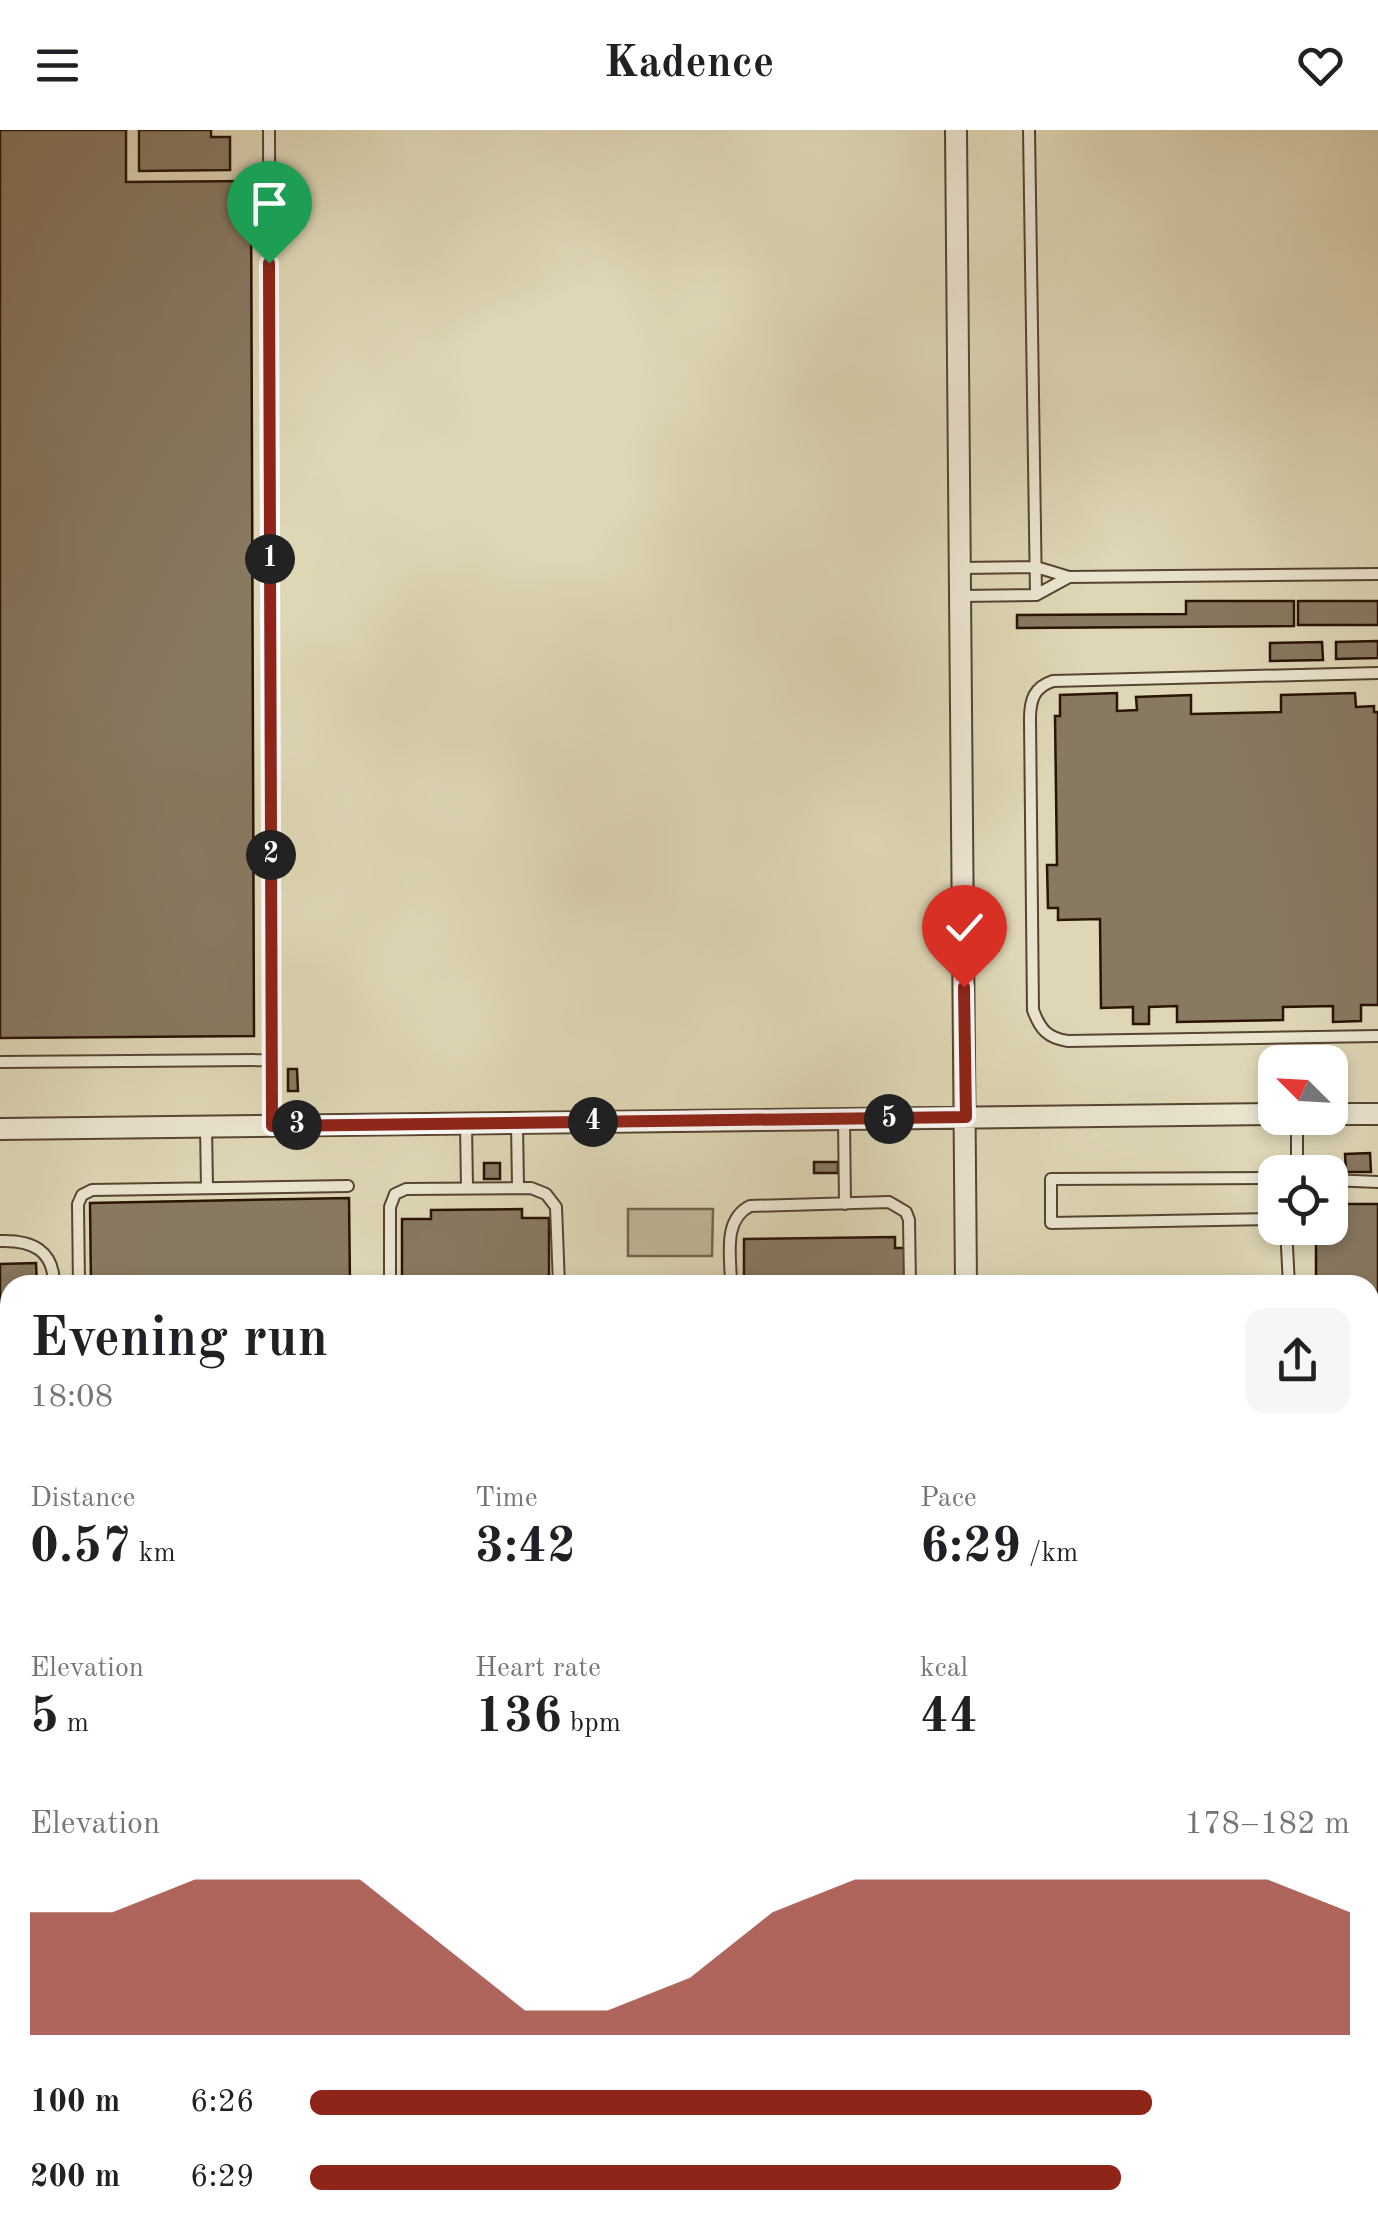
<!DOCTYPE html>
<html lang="en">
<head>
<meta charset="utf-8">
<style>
  body { margin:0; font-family:"Old Standard TT",serif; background:#f6f6f6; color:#202124; height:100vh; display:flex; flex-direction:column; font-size:38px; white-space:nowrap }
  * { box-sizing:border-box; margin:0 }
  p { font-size:32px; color:#757577 }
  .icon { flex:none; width:55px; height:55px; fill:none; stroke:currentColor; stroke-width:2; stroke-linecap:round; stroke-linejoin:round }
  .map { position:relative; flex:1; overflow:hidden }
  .details { position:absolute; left:0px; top:1145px; width:1380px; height:960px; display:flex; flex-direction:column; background:#fff; border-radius:30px 30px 0 0; box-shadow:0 5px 15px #0003 }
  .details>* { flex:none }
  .needle { width:65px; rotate:294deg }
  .tools { position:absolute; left:1258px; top:915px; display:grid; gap:20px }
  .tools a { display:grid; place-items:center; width:90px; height:90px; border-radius:20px; background:#fff; box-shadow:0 5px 15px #0003; font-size:50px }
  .pin { position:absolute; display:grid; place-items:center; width:85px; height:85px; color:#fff; margin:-102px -42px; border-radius:50% 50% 50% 0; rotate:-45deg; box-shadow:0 0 10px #0007 }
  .pin .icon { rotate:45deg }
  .km { position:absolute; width:50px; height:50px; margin:-25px; border-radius:50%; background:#222; color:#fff; font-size:28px; line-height:50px; text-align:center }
  .round { display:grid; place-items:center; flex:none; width:105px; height:105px; border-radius:20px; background:#f6f6f6 }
  .head { display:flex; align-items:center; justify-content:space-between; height:170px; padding:0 30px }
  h1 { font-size:55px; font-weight:700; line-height:75px }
  .metrics { display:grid; grid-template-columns:repeat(3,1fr); gap:15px; height:170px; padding:10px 30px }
  .metrics div { display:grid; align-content:center }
  .metrics b { font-size:50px; font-weight:700 }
  .metrics small { font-size:28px; font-weight:400 }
  .metrics p { font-size:28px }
  .chart { height:280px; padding:20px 30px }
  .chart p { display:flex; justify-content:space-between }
  .chart svg { width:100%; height:180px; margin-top:10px; fill:#8f2418; opacity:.7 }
  ul { padding:0 30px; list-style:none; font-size:32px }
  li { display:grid; grid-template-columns:160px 120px 1fr; align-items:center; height:75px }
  li i { height:25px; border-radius:12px; background:#8f2418 }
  header { display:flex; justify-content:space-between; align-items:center; height:130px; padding:0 30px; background:#fff; font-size:45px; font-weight:700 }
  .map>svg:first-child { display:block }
  .green { fill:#bfb597; stroke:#74644e; stroke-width:2.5 }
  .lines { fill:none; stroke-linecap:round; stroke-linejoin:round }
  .stream { stroke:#71614c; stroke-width:6 }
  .building { fill:#887961; stroke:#2a1406; stroke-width:2.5 }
  .service-casing { stroke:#574432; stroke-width:14 }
  .minor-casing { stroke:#574432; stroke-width:24 }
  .service { stroke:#eae4cf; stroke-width:10 }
  .minor { stroke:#eae4cf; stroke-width:20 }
  .route-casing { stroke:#fff; stroke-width:20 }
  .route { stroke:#8f2418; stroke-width:12 }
</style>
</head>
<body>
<header><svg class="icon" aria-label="menu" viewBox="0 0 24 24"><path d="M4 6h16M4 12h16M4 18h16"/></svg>Kadence<svg class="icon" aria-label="heart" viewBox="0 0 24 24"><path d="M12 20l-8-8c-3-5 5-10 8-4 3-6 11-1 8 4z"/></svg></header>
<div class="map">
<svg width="1378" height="2105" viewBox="0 0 1378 2105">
  <rect width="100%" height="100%" fill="#ded6b5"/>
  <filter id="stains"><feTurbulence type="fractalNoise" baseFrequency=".002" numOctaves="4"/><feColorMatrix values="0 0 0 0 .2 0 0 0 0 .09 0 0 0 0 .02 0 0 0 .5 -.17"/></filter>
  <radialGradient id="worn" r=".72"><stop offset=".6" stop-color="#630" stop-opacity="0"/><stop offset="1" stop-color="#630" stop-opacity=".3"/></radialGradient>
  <path class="green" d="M628,1079h85l-1,47h-84z"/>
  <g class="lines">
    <path class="stream" d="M0,1779l10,19"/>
  </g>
  <path class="building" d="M0,0h126v52l125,-1 3,855 -254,2z
    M139,0h72v7h19v33l-91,1z
    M1186,471h108v25l-277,2v-13l169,-1z
    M1298,471h80v24h-80z
    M1378,511v17l-42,1v-17z
    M1322,512l1,18 -53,1v-18z
    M1117,563v18l20,-1 -1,-13 55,-2v19l90,-2v-17l74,-2 1,14 18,-1v6h4v293h-17v16l-28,1v-16l-50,1v13l-106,2v-16l-28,1v17h-16v-17l-32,1 -1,-89 -42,1v-12h-10l-1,-43h10l-2,-149h5v-21z
    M288,939h9l1,22h-10z
    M1370,1023l1,19h-25l-1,-18z
    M814,1032h24v11h-24z
    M484,1033h16v16h-16z
    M349,1068l1,87h-259l-1,-82z
    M1330,1074h48v112h-8v-31h-54v-56l-3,-1h17z
    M522,1079v9h27v67h-147v-66h29v-9z
    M895,1107v11h10l1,37h-162v-46z
    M36,1133l1,22h-27v480h-10v-501z
    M1370,1218l2,4h6v134h-8z
    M441,2095l25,4v6h-26z"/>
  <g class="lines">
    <g class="service-casing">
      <path id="service" d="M269,0l3,995
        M1029,0l7,465
        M961,438l75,-1 33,10 309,-3
        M960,466l76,-1 33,-18
        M1378,543l-325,8c-19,6 -23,19 -23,38l3,291c7,19 14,28 35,31l310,-5
        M0,932l272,-2
        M1297,988v54
        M844,990l1,84
        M466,994l1,64
        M517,994l1,63
        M206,996l1,62
        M1275,1048l-224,1v44l224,-4
        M1330,1050l48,2
        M1286,1098l3,57
        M0,1111c32,-1 54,9 54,44
        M79,1155l-1,-81 4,-9 10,-5 256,-4
        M390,1155v-78l5,-13 11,-5 125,-1 15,6 10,13 3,78
        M731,1155c0,-27 -9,-65 19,-79l139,-4 17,10 3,8 1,65
        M1370,1364h8
        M0,1646h10
        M1370,1917v109
        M108,2105v-10
        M237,2105v-10
        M369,2105v-10
        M1344,2105l1,-10"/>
    </g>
    <g class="minor-casing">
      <path id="minor" d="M956,0l10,1155
        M1330,984h48
        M0,999l1275,-15
        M0,1901l10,5
        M627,2095l26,10
        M1244,2095l58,10
        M811,2105l11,-10"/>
    </g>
    <use href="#service" class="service"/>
    <use href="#minor" class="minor"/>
  </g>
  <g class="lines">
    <g class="route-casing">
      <path id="route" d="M269,133l3,863 694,-9 -2,-130"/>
    </g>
    <use href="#route" class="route"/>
  </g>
  <rect width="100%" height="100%" filter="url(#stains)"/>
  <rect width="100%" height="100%" fill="url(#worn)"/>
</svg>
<div class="tools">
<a><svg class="needle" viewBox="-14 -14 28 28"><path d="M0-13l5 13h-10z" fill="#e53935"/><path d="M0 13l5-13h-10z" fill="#757577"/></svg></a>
<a><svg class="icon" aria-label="locate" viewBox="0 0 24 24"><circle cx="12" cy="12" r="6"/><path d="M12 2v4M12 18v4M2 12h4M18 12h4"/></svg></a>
</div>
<div class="pin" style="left:269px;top:133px;background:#1e9e55"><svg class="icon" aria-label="arrive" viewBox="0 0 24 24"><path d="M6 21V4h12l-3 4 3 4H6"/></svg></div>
<div class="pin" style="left:964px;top:857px;background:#d93025"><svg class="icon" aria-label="check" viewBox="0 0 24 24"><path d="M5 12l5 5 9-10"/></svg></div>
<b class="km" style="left:270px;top:429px">1</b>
<b class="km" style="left:271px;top:725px">2</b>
<b class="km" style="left:297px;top:995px">3</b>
<b class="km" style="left:593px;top:992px">4</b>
<b class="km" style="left:889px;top:989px">5</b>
<section class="details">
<div class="head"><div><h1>Evening run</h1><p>18:08</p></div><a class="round"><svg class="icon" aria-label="share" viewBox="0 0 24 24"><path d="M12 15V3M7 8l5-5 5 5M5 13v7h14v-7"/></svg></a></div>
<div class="metrics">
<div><p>Distance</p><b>0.57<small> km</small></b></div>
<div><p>Time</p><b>3:42</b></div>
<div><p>Pace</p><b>6:29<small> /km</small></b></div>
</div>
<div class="metrics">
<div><p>Elevation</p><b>5<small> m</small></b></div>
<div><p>Heart rate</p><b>136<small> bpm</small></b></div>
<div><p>kcal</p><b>44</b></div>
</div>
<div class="chart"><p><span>Elevation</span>178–182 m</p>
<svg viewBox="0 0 160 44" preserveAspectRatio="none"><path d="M0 44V14L10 14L20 6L30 6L40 6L50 22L60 38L70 38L80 30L90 14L100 6L110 6L120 6L130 6L140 6L150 6L160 14V44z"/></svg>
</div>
<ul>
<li><b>100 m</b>6:26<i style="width:81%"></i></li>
<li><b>200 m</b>6:29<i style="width:78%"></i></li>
</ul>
</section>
</div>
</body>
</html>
